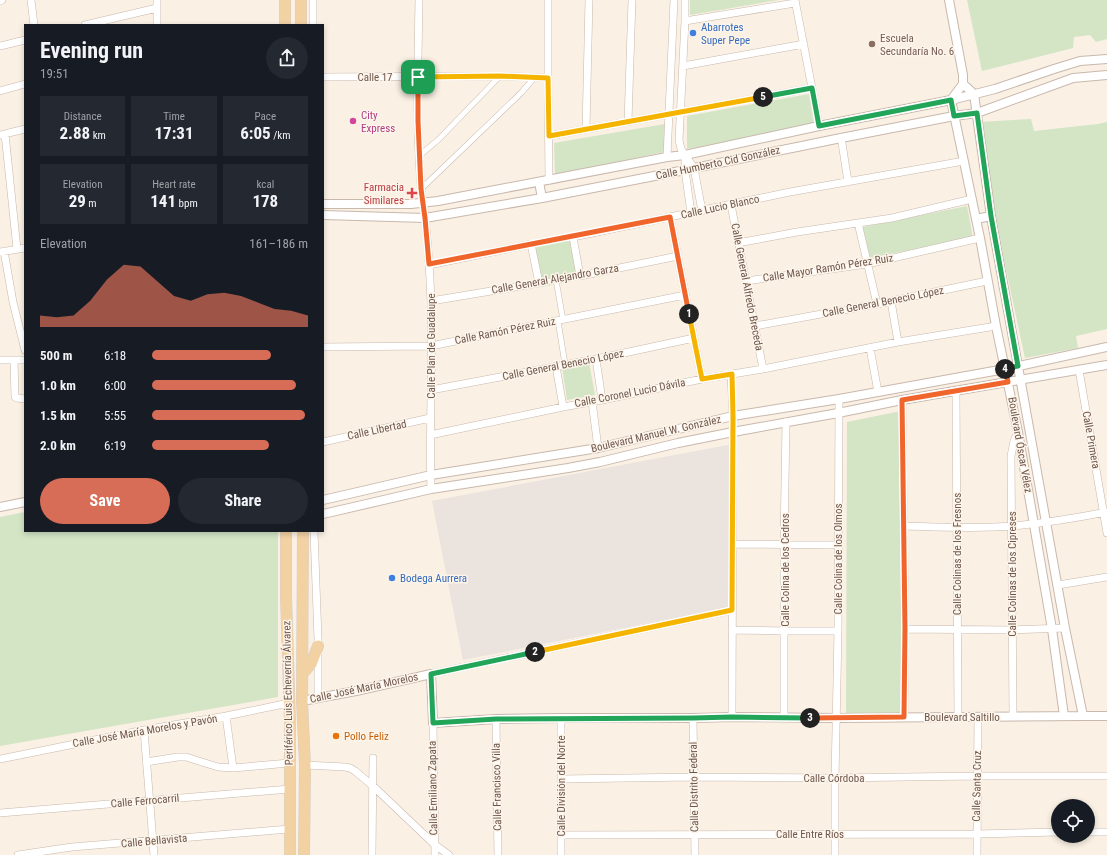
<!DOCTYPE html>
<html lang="en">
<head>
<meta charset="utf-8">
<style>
  body { margin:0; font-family:"Roboto Condensed",sans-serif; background:#242831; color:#f1f3f6; height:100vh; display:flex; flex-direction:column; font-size:15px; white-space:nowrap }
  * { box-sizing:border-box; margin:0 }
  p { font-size:13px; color:#9ea1a6 }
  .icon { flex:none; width:22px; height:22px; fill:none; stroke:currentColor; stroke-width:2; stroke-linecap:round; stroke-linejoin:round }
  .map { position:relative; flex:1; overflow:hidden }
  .sheet { position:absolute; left:24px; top:24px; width:300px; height:508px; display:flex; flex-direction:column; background:#171b24; border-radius:0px; box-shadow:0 2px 6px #0003 }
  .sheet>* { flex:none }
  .fabs { position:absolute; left:1051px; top:799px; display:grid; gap:8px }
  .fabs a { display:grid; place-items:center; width:44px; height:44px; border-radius:50%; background:#171b24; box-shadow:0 2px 6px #0003; font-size:20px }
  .pin { position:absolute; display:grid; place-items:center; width:34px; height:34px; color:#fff; margin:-17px; border-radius:8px; box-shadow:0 2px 6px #0006 }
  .km { position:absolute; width:20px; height:20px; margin:-10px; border-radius:50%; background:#222; color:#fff; font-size:11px; line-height:20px; text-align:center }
  .round { display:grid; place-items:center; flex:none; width:42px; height:42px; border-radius:21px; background:#242831 }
  .head { display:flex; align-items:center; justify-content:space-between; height:68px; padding:0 16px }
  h1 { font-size:22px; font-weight:700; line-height:30px }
  .stats { display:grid; grid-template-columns:repeat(3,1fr); gap:6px; height:68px; padding:4px 16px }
  .stats div { display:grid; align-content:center; border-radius:0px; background:#242831; text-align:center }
  .stats b { font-size:17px; font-weight:700 }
  .stats small { font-size:11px; font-weight:400 }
  .stats p { font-size:11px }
  .chart { height:112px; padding:8px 16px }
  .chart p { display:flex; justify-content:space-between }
  .chart svg { width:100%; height:72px; margin-top:4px; fill:#d76d56; opacity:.7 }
  .primary-button { display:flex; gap:8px; margin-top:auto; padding:8px 16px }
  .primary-button a { flex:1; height:46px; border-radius:24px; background:#d76d56; color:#fff; font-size:16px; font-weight:700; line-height:46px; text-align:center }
  .primary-button a+a { background:#242831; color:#f1f3f6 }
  ul { padding:0 16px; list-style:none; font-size:13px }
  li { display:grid; grid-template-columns:64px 48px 1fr; align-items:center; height:30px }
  li i { height:10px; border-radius:5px; background:#d76d56 }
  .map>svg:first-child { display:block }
  .industrial { fill:#eae3de }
  .green { fill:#d3e5c5 }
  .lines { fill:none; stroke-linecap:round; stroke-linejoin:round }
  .pedestrian-casing { stroke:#c9b8ac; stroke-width:6 }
  .minor-casing { stroke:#c9b8ac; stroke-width:8 }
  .tertiary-casing { stroke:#c9b8ac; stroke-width:10 }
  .primary-casing { stroke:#d7d0cd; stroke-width:12 }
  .pedestrian { stroke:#fff; stroke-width:5 }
  .minor { stroke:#fff; stroke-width:7 }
  .tertiary { stroke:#fff; stroke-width:8 }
  .primary { stroke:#f2d1a3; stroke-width:11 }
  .split-1-casing { stroke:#fff; stroke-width:8 }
  .split-2-casing { stroke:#fff; stroke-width:8 }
  .split-3-casing { stroke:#fff; stroke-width:8 }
  .split-4-casing { stroke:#fff; stroke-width:8 }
  .split-5-casing { stroke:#fff; stroke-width:8 }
  .split-6-casing { stroke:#fff; stroke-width:8 }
  .split-1 { stroke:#f0652b; stroke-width:5 }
  .split-2 { stroke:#f5b400; stroke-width:5 }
  .split-3 { stroke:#22a559; stroke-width:5 }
  .split-4 { stroke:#f0652b; stroke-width:5 }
  .split-5 { stroke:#22a559; stroke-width:5 }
  .split-6 { stroke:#f5b400; stroke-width:5 }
  .shop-dot { fill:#3f7fe0; stroke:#fdf5ea; stroke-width:1.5 }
  .education-dot { fill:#8d6e63; stroke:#fdf5ea; stroke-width:1.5 }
  .hotel-dot { fill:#d1479c; stroke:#fdf5ea; stroke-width:1.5 }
  .health-dot { fill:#e0444e; stroke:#fdf5ea; stroke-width:1.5 }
  .food-dot { fill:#e8710a; stroke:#fdf5ea; stroke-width:1.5 }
  .labels { text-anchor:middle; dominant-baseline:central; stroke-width:3; stroke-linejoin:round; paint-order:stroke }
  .shop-label { font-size:11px; fill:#366cbe; stroke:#fdf5ea; text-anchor:start }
  .education-label { font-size:11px; fill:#785e54; stroke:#fdf5ea; text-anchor:start }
  .street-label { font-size:11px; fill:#6f574d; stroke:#fdf5ea }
  .hotel-label { font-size:11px; fill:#b23c85; stroke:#fdf5ea; text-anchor:start }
  .health-label { font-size:11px; fill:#be3a42; stroke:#fdf5ea; text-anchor:end }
  .food-label { font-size:11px; fill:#c56008; stroke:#fdf5ea; text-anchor:start }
</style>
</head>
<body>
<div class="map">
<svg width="1107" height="855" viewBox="0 0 1107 855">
  <rect width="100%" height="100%" fill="#faf0e4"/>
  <path class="industrial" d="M733,444l-4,163 -266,53 -31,-159z"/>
  <path class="green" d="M690,0h89l-89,15z
    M967,0h140v39l-11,3 -6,-7 -16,2 -1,11 -91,23z
    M809,94l5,31 -127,24v-33z
    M1031,119l3,12 64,-7 9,-2v207l-31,7 2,12 -53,10 -21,-98 -25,-138z
    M665,124l-1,28 -109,23 -1,-32z
    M967,206l6,32 -104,20 -6,-31z
    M570,234l8,46 -36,7 -8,-46z
    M589,362l6,33 -28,5 -5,-33z
    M901,411v230l-1,72h-54l1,-291z
    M25,512v19h251l2,1v165l-278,49v-229z"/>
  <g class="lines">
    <g class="pedestrian-casing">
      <path id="pedestrian" d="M419,156l20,-17 61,-63
        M421,189l100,-96 14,-16
        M531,244l42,-7
        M556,280l7,40
        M539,283l41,-7
        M558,321l7,43"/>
    </g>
    <g class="minor-casing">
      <path id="minor" d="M31,0l3,25
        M157,0v25
        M313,0v25
        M419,0c-1,62 -3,125 2,187 1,10 3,20 4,30 3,28 5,57 6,85 2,62 -2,125 0,187
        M548,0v78l1,102
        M685,0v21l-6,119 2,9 13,19 8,43
        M795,0l17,88 7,38
        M0,1l2,-1
        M685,21l110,-18
        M85,25l72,-17
        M0,46l25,-6
        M683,66l121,-22
        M323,77l177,-1 48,2
        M0,91l25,-7
        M628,121l4,-121
        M586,129l3,-129
        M5,134l12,115
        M0,135l25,-6
        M549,136l263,-48
        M842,143l6,39
        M685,155v15l6,43
        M667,157l7,-157
        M731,205l32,164
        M670,217l32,162
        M858,223l19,81
        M738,243l59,-11 95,-14 80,-19
        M4,251l9,51 12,48
        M0,252l25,-4
        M678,256l-98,20 -7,-39 217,-45 174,-31
        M429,265l102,-21 8,39 -108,18
        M746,281l121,-17 113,-26
        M891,301l7,41
        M755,326l122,-22 110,-23
        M323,347l108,-1 254,-51
        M870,348l8,44
        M596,359l6,41
        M0,360h25
        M14,360l1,37 2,1 8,1
        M556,366l7,41
        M1079,370l28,163
        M731,374l2,42 -1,301
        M431,390l165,-31 98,-21
        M956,391l2,326
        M902,400l3,229 -1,88
        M592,401l6,47
        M430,435l133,-28 39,-7 100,-21 61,-10 135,-27 98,-16
        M323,442l107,-24
        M904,526c36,1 73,3 110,0 31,-3 62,-8 93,-14
        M314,531l4,108v59
        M733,544l105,1
        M1058,585l49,-8
        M905,629l107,1 53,-2
        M732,630l53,1h53
        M431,674l301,-64
        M226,716l7,52
        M1013,716l-2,-260 3,-15 4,-9
        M561,718v137
        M693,718l2,137
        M784,718v-173l2,-123
        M496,719l2,136
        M433,723l2,132
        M144,730l10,125
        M0,759l144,-29 82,-14 63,-13
        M146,762l32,-5h8l32,10 15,1 56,-5
        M305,765l40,2 5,1 5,3 18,15 61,58 15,11
        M561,779l132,-2 142,1 142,-2h130
        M0,813l290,-24
        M1088,832h19
        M561,835l416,-1 81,-2
        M18,855l54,-8 217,-18
        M372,855l1,-97
        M835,855v-77l3,-147 1,-232
        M977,855l1,-138"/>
    </g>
    <g class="tertiary-casing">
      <path id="tertiary" d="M949,0l14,75v9l-12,16 29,138 16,88 22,106 34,197 12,87
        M963,84l11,10 17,122 74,412 18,88
        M539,182l3,16
        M323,204h88l27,-3 229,-44 18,-2 134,-29 132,-26 44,-11 59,-20 26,-8 27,-2
        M323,215l102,3 117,-20 143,-28 156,-32 113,-22 23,-3 96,-35 34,-3
        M976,219l15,-3
        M323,500l108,-25 167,-27 135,-32 106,-17 166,-30 102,-22
        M0,507l25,-5
        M323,514l108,-25 137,-21 32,-6 78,-19 55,-11 105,-19 64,-13 205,-35
        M302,701l54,-10 75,-17 2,49 63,-4 65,-1h132l39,-1 105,1 246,-2h24"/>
    </g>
    <g class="primary-casing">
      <path id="primary" d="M285,25v-25
        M301,25v-25
        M286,531v65l4,127v132
        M303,531l-1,170 3,64 -1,90
        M302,674l9,-10 7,-18"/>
    </g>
    <use href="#pedestrian" class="pedestrian"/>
    <use href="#minor" class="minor"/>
    <use href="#tertiary" class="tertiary"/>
    <use href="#primary" class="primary"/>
  </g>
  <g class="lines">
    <g class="split-1-casing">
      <path id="split-1" d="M418,77v44l3,68 4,29 4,46 241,-47 19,97"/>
    </g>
    <g class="split-2-casing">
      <path id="split-2" d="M535,652l197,-42 1,-194 -1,-42 -30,5 -13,-65"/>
    </g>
    <g class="split-3-casing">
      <path id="split-3" d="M535,652l-104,22 2,49 63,-4 197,-1 39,-1 78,1"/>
    </g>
    <g class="split-4-casing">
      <path id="split-4" d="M810,718l94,-1 1,-89 -3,-228 106,-18 -3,-13"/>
    </g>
    <g class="split-5-casing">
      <path id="split-5" d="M763,97l49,-9 7,38 132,-26 3,16 23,-3 14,103 27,150 -13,3"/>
    </g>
    <g class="split-6-casing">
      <path id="split-6" d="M418,77l82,-1 48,2 1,58 214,-39"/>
    </g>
    <use href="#split-1" class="split-1"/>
    <use href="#split-2" class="split-2"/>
    <use href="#split-3" class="split-3"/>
    <use href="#split-4" class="split-4"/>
    <use href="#split-5" class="split-5"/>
    <use href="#split-6" class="split-6"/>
  </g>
  <g class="shop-dot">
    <circle cx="693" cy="33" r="4"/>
    <circle cx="392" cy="578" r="4"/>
  </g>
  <circle class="education-dot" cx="872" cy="44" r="4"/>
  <circle class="hotel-dot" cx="353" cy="121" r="4"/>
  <path class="health-dot" d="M410 187h4v4h4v4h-4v4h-4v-4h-4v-4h4z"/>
  <circle class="food-dot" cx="336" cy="736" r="4"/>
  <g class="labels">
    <g class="shop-label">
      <text x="701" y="27">Abarrotes<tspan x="701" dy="13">Super Pepe</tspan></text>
      <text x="400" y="578">Bodega Aurrera</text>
    </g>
    <g class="education-label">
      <text x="880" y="38">Escuela<tspan x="880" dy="13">Secundaría No. 6</tspan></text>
    </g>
    <g class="street-label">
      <text x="375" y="77">Calle 17</text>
      <text transform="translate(718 163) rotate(-12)">Calle Humberto Cid González</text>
      <text transform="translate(720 207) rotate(-12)">Calle Lucio Blanco</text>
      <text transform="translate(828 268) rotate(-9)">Calle Mayor Ramón Pérez Ruiz</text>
      <text transform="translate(555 279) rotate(-10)">Calle General Alejandro Garza</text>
      <text transform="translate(747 287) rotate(79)">Calle General Alfredo Breceda</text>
      <text transform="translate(883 302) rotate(-11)">Calle General Benecio López</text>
      <text transform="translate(505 331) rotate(-11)">Calle Ramón Pérez Ruiz</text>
      <text transform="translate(431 346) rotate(-90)">Calle Plan de Guadalupe</text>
      <text transform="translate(563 365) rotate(-11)">Calle General Benecio López</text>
      <text transform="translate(630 393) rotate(-11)">Calle Coronel Lucio Dávila</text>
      <text transform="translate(377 430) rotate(-12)">Calle Libertad</text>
      <text transform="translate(656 434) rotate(-13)">Boulevard Manuel W. González</text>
      <text transform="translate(1091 440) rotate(80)">Calle Primera</text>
      <text transform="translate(1020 445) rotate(80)">Boulevard Óscar Vélez</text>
      <text transform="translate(957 554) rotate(-90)">Calle Colinas de los Fresnos</text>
      <text transform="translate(838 559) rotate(-90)">Calle Colina de los Olmos</text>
      <text transform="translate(785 570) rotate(-90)">Calle Colina de los Cedros</text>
      <text transform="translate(1012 574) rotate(-90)">Calle Colinas de los Cipreses</text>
      <text transform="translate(364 688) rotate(-12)">Calle José María Morelos</text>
      <text transform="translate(288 693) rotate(-91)">Periférico Luis Echeverría Álvarez</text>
      <text x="962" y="717">Boulevard Saltillo</text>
      <text transform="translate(145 731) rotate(-10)">Calle José María Morelos y Pavón</text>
      <text x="834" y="778">Calle Córdoba</text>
      <text transform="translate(561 786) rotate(-90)">Calle División del Norte</text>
      <text transform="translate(977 786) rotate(-89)">Calle Santa Cruz</text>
      <text transform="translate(497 787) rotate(-91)">Calle Francisco Villa</text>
      <text transform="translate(694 787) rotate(-91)">Calle Distrito Federal</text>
      <text transform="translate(433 788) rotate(-91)">Calle Emiliano Zapata</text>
      <text transform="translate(145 801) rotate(-5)">Calle Ferrocarril</text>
      <text x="810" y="834">Calle Entre Ríos</text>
      <text transform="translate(154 841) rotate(-5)">Calle Bellavista</text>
    </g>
    <g class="hotel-label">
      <text x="361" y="115">City<tspan x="361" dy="13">Express</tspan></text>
    </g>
    <g class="health-label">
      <text x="404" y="187">Farmacia<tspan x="404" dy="13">Similares</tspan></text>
    </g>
    <g class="food-label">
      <text x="344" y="736">Pollo Feliz</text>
    </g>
  </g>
</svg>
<div class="fabs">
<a><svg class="icon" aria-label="locate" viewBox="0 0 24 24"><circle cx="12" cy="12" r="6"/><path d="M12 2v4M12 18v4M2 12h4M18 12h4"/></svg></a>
</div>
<div class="pin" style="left:418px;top:77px;background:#1e9e55"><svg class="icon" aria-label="arrive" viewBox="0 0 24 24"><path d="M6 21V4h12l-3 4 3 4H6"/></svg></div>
<b class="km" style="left:689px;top:314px">1</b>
<b class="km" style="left:535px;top:652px">2</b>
<b class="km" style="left:810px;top:718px">3</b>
<b class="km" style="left:1005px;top:369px">4</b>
<b class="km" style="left:763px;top:97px">5</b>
<section class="sheet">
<div class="head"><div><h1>Evening run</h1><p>19:51</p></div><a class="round"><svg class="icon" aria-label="share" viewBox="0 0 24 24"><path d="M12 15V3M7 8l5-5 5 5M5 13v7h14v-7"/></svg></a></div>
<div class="stats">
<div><p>Distance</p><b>2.88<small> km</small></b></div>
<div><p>Time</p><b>17:31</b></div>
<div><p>Pace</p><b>6:05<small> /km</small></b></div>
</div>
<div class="stats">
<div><p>Elevation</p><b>29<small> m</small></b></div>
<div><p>Heart rate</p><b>141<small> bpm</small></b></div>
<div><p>kcal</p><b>178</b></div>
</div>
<div class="chart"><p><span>Elevation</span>161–186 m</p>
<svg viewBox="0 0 160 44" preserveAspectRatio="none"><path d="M0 44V37L10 38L20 37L30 28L40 15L50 6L60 7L70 16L80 25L90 28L100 24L110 23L120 25L130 29L140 33L150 34L160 37V44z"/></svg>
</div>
<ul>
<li><b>500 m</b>6:18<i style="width:76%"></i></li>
<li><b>1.0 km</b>6:00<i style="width:92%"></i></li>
<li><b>1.5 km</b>5:55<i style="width:98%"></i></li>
<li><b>2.0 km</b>6:19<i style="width:75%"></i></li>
</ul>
<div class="primary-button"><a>Save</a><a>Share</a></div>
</section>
</div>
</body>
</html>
